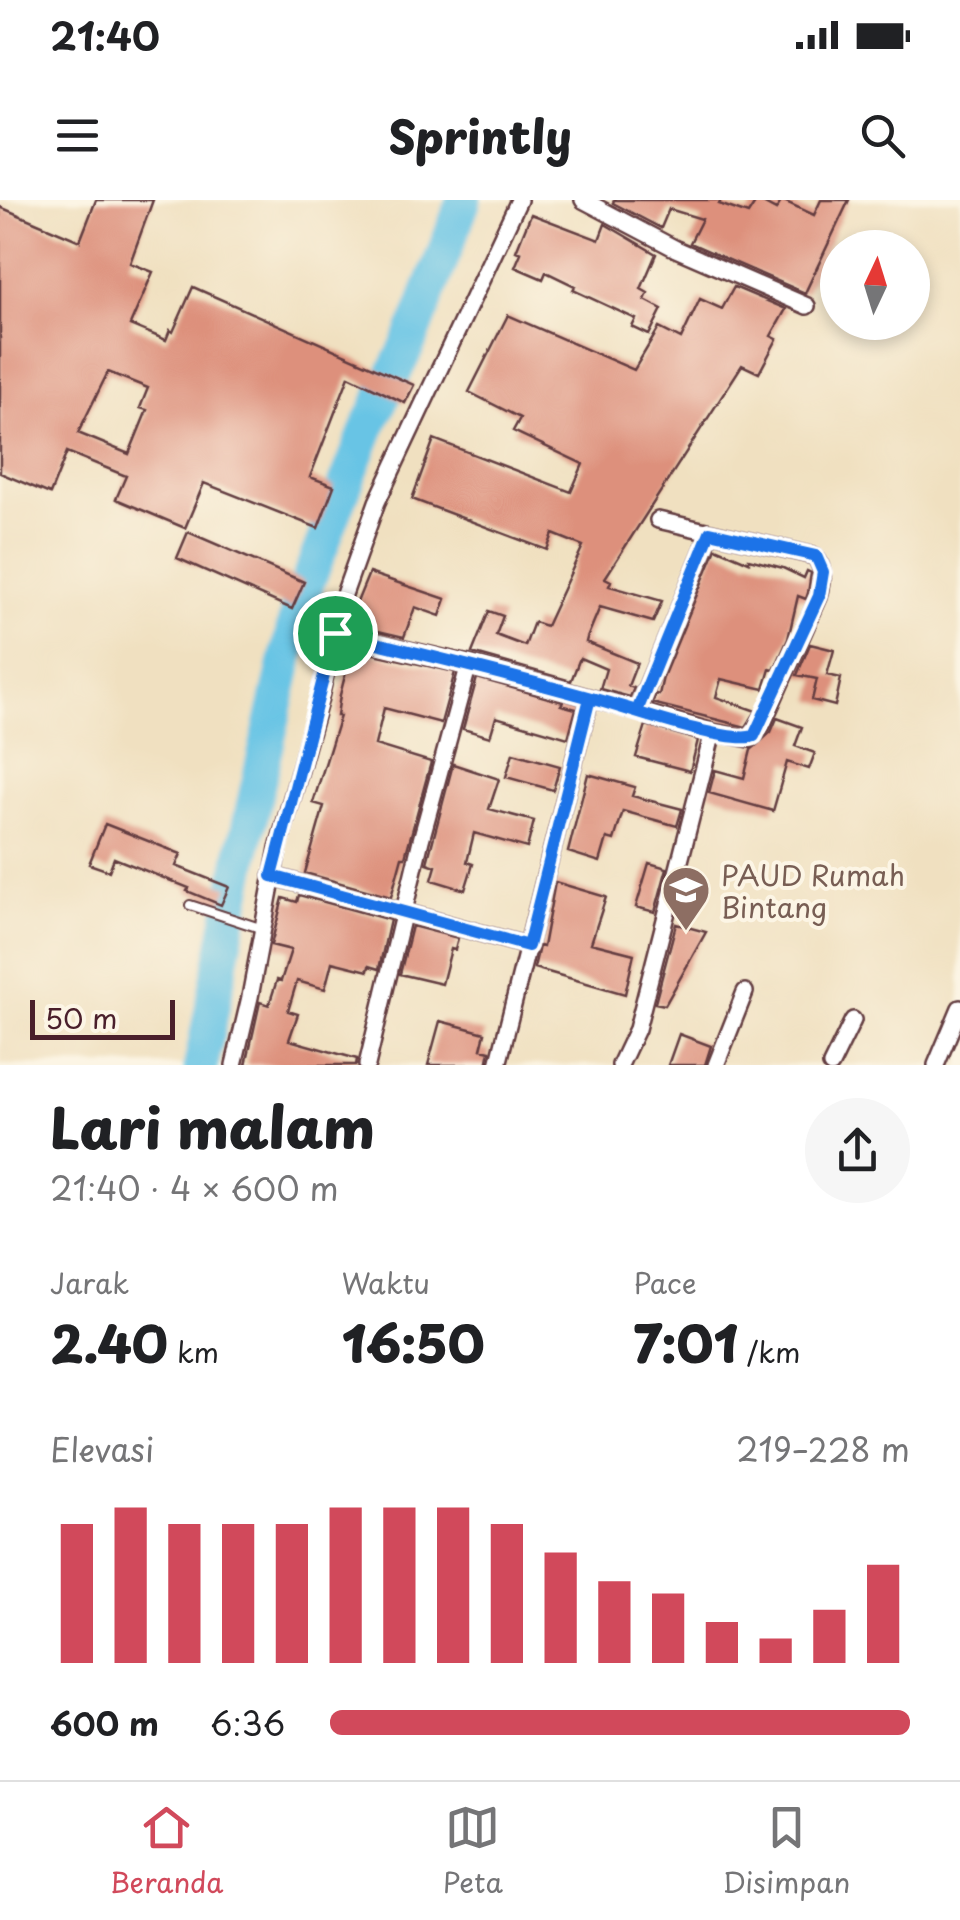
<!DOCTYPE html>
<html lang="id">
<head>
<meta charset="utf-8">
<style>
  body { margin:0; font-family:"Playpen Sans",sans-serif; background:#f6f6f6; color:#202124; height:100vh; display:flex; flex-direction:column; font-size:38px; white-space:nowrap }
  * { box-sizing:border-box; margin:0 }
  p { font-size:32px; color:#757577 }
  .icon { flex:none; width:55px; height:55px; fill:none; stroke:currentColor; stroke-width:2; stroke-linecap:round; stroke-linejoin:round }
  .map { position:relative; height:865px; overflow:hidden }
  .drawer { display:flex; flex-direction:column; background:#fff; flex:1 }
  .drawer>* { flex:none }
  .needle { width:65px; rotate:4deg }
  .buttons { position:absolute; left:820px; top:30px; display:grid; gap:20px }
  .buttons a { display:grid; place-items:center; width:110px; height:110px; border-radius:50%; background:#fff; box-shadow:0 5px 15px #0003; font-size:50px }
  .scale { position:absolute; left:30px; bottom:25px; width:145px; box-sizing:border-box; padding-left:10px; border:5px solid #4a1f2b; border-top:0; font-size:28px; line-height:35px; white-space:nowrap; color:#4a1f2b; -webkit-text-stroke:8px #fcf5e5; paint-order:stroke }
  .pin { position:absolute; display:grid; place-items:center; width:85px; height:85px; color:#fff; margin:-42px; border:5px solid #fff; border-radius:50%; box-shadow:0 2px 10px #0007 }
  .round { display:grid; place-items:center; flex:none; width:105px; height:105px; border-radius:52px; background:#f6f6f6 }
  .overview { display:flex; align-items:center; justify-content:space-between; height:170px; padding:0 50px }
  h1 { font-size:55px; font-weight:800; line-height:75px }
  .stats { display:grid; grid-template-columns:repeat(3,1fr); gap:15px; height:170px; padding:10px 50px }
  .stats div { display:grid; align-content:center }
  .stats b { font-size:50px; font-weight:800 }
  .stats small { font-size:28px; font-weight:400 }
  .stats p { font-size:28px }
  .chart { height:280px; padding:20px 50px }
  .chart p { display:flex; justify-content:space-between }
  .chart svg { width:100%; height:180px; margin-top:10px; stroke:#d1495b; stroke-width:6 }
  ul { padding:0 50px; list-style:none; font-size:32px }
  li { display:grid; grid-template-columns:160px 120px 1fr; align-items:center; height:75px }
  li i { height:25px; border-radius:12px; background:#d1495b }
  .status { display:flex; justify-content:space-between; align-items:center; height:70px; padding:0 50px; background:#fff; direction:ltr }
  .status svg { height:28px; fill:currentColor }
  header { display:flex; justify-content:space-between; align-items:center; height:130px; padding:0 50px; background:#fff; font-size:45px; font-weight:800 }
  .menu { display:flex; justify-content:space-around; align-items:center; height:140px; border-top:2px solid #e0e0e0; background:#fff; font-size:28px; color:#757577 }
  .menu a { display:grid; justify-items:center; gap:5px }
  .menu .on { color:#d1495b }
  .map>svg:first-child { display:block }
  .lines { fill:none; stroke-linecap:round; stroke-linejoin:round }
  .river { stroke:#67c4e5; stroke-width:35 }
  .building { fill:#dd907c; fill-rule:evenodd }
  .service-casing { stroke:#633c41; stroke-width:12 }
  .minor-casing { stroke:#633c41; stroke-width:20 }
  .service { stroke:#fff; stroke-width:8 }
  .minor { stroke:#fff; stroke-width:15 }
  .route-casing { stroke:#fff; stroke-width:20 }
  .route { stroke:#1a73e8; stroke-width:12 }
  .labels { text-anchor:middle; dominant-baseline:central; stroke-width:8; stroke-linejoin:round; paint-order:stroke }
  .education-label { font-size:28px; fill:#785e54; stroke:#fcf5e5; text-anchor:start }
</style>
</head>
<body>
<div class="status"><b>21:40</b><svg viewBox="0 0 49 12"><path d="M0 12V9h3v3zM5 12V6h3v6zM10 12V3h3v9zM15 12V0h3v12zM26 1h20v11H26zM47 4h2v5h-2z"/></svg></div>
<header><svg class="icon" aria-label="menu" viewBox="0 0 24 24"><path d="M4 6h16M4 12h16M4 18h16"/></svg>Sprintly<svg class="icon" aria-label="search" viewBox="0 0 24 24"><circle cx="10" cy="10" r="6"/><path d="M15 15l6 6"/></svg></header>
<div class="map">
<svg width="960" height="865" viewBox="0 0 960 865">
  <rect width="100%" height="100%" fill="#fcf5e5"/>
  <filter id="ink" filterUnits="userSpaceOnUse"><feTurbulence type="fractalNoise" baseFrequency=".01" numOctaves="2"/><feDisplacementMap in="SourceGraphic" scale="20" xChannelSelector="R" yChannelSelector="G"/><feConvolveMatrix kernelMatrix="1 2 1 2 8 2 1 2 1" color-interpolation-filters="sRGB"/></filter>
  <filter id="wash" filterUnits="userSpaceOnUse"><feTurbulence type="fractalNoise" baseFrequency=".0048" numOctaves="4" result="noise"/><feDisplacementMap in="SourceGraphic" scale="40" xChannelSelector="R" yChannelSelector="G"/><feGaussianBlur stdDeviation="2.25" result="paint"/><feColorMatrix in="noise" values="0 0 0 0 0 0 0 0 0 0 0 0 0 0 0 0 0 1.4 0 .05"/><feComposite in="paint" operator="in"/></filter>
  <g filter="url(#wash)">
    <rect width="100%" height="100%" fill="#f0e0c0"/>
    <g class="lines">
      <path class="river" d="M201,865l44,-223 54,-238 69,-177 45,-92 51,-135"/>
    </g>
    <g id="blocks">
      <path class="building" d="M96,0h57l-23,63 23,9 -23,53 36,15 4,-10 3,2 20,-45 221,98 -9,18 -56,-27 -39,101 24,9 -16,42 -114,-45 -19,45 -69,-29 10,-23 -59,-24 -17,42 -50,-21v-266l80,34zM108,172l40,16 -8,20 7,2 -18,44 -51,-21z
        M614,0h107l-2,4 29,10 9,-14 19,10 6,-10 32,15 7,-15h28l-44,93 -115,-50 12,-24 -33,-10 -8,19 -48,-25z
        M531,14l68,26 6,-16 51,30 -15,35 7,4 -3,7 17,9 -13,26 -17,-8 4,-8 -63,-29 2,-4 -29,-14 -3,7 -28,-12 6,-14 -5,-2z
        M734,87l52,22 -15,27 6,3 -18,34 -17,-8 -137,213 6,3 -2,5 53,15 -9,21 -53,-15 -13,31 -1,4 51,21 -9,23 6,2 -4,9 -30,-8 6,-20 -26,-11 -9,23 -99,-28 17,-42 14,5 -7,19 29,11 9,-24 12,4 37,-80 -30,-12 -6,16 -135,-51 22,-60 137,53 12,-28 -70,-33 7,-13 -51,-26 39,-77 126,55 25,-42 22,11 19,-40 22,10z
        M188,332l116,50 -12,27 -115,-51z
        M716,348l33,14v-3l34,9 21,10 3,-7 4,2 -3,20 -2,6 -8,-3 -10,43 -14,31 -4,-1 -6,20 -43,-10 -5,18 40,14 -10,16 -94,-24 4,-9 3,1 4,-18z
        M369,373l77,26 -6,17 -25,-9 -11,30 -56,-13z
        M810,444l24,6 -7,25 14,3 -6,28 -23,-6 5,-21 -20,-4z
        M352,449l103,23 -14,51 -57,-15 -9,37 56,17 -26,95h-3l-11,40 -86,-24 19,-67 -11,-3 27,-87h-3l3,-21z
        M477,478l86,24 -2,3 15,4 -8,29 -72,-21 -6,20 -27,-8z
        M777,518l25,9 -7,19 20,7 -6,16 -22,-7 -14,49 -64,-18 6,-23 29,8 7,-28 20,-18z
        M646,525l52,15 -8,31 -54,-14z
        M513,553l47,13 -7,24 -47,-13z
        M453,564l46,15 -10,30 45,12 -7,27 -53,-15 -7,29 6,2 -8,26 -33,-10 4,-14 -9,-3z
        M588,574l47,13 -3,9 50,13 -5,17 -54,-15 -9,29 -7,-2 -7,24 -32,-10z
        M105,624l76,30 -5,12 53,21 -8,18 -34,-14 2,-3 -75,-30 -5,13 -20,-7z
        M649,663l18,5 -12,44 -19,-5z
        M555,682l51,15 -15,46 43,11 -9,40 -91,-26 5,-22 4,1z
        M299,695l91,25 -11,49 -10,-3 -1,5 -36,-9 -7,27 -28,-8 -9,30 10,3 -9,26 68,19 -1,6h-110l14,-63 9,3 8,-25 4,1 10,-31 -20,-5 12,-47 14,4z
        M676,724l30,8 -41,73 -10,-2z
        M412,726l46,12 -3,12 -4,-1 -9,35 -42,-10z
        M440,821l45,12 -4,16 9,2 -3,14h-59z
        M679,834l32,12 -6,19h-37z"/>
    </g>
  </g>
  <g filter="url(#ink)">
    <use href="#blocks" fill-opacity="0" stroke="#633c41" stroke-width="2.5"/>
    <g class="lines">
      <g class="service-casing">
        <path id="service" d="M190,705l73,24"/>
      </g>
      <g class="minor-casing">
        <path id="minor" d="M583,0l93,49 131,57
          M335,433l134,31 244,68 37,7 12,-14 57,-128c4,-16 6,-27 -4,-41l-157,-36
          M637,511l73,-178
          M272,676l256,70
          M234,865l16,-68 28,-149 41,-146 23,-102 35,-98 142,-302
          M367,865l54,-225 48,-176
          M498,865l92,-367
          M620,865l17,-36 76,-297
          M716,865l29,-73
          M831,865l22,-45
          M936,865l24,-57"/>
      </g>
      <use href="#service" class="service"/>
      <use href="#minor" class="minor"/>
    </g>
  </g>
  <g class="lines" filter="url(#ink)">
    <g class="route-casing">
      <path id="route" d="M335,433l-63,243 256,70 62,-248c32,9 139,47 164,38l65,-140 4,-24 -7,-16 -106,-24 -73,179c-100,-29 -201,-54 -302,-78"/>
    </g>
    <use href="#route" class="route"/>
  </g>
  <defs>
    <g id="school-pin" transform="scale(2.5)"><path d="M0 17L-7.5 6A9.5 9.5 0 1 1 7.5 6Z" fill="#8d6e63" stroke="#fcf5e5"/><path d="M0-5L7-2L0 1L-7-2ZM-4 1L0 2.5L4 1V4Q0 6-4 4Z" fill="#fff"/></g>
  </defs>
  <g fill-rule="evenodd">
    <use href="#school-pin" x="686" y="690"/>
  </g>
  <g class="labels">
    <g class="education-label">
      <text x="721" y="674">PAUD Rumah<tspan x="721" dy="32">Bintang</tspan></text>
    </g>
  </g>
</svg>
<div class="buttons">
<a><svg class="needle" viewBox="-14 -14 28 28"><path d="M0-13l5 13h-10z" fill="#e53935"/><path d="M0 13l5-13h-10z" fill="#757577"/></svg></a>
</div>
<div class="scale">50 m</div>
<div class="pin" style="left:335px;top:433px;background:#1e9e55"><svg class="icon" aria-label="arrive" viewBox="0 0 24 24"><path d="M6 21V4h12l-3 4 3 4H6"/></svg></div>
</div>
<section class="drawer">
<div class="overview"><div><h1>Lari malam</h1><p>21:40 · 4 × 600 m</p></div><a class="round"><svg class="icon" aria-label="share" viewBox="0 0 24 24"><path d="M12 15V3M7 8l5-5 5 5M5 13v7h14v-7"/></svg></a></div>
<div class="stats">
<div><p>Jarak</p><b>2.40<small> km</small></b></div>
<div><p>Waktu</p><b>16:50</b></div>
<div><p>Pace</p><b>7:01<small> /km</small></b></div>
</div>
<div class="chart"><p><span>Elevasi</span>219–228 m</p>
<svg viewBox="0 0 160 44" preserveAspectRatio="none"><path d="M5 44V10M15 44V6M25 44V10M35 44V10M45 44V10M55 44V6M65 44V6M75 44V6M85 44V10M95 44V17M105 44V24M115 44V27M125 44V34M135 44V38M145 44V31M155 44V20"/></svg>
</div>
<ul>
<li><b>600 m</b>6:36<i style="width:100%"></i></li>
</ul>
</section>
<nav class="menu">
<a class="on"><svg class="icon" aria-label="home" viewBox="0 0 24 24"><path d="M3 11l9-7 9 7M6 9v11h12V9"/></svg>Beranda</a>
<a><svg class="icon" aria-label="map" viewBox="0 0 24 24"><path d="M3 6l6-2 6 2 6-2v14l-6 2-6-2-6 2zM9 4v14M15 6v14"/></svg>Peta</a>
<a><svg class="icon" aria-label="saved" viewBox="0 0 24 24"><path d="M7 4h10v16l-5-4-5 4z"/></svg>Disimpan</a>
</nav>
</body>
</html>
